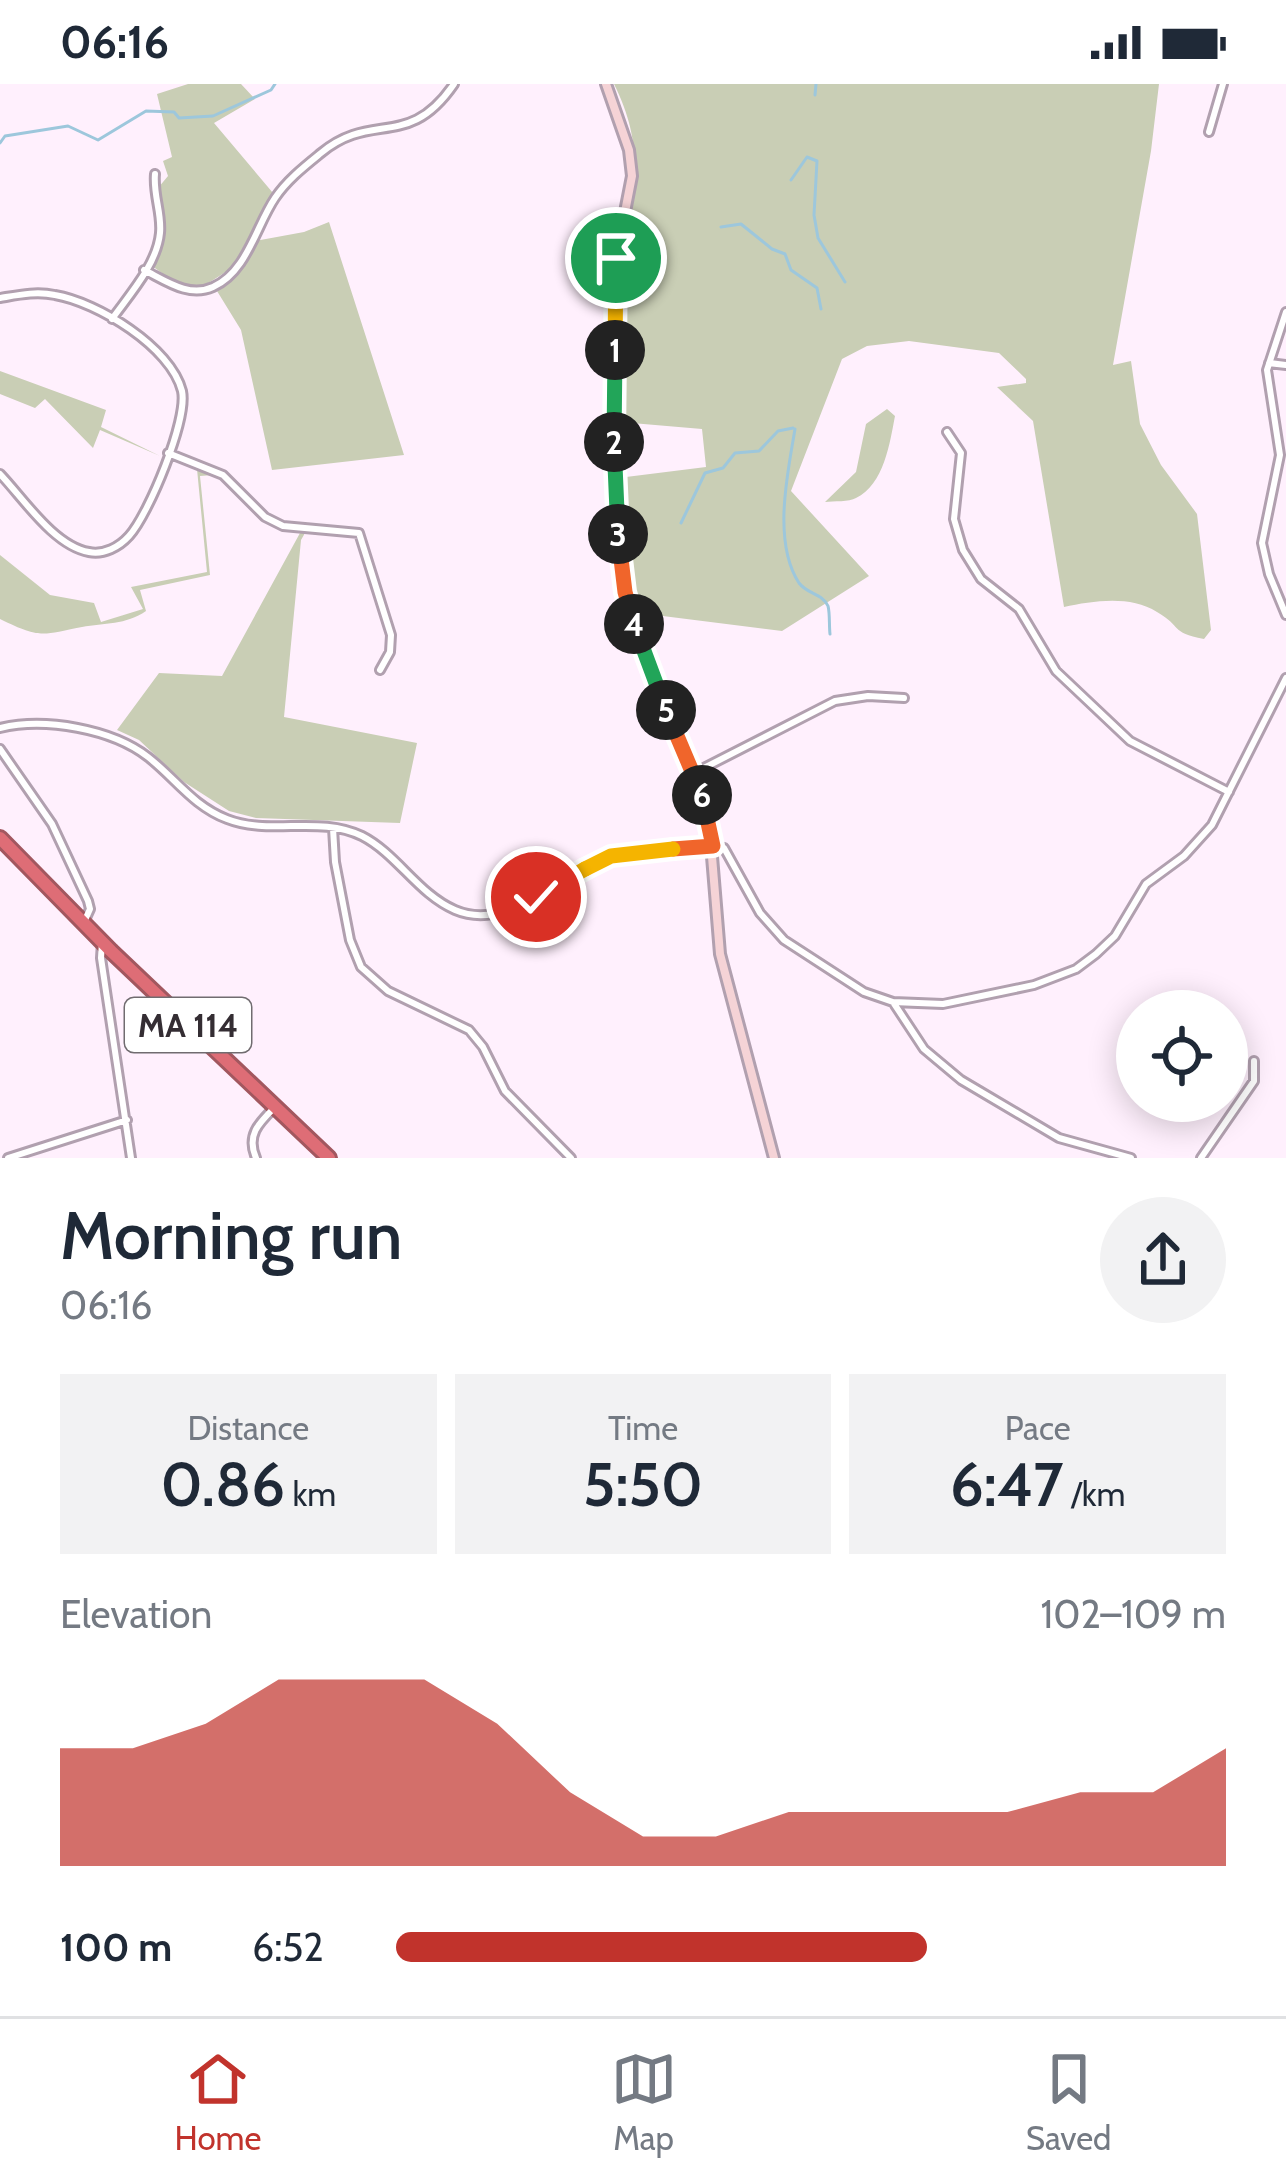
<!DOCTYPE html>
<html lang="en">
<head>
<meta charset="utf-8">
<style>
  body { margin:0; font-family:Cabin,sans-serif; background:#f2f2f3; color:#1f2937; height:100vh; display:flex; flex-direction:column; font-size:45px; white-space:nowrap }
  * { box-sizing:border-box; margin:0 }
  p { font-size:39px; color:#747a83 }
  .icon { flex:none; width:66px; height:66px; fill:none; stroke:currentColor; stroke-width:2; stroke-linecap:round; stroke-linejoin:round }
  .map { position:relative; height:1074px; overflow:hidden }
  .panel { display:flex; flex-direction:column; background:#fff; flex:1 }
  .panel>* { flex:none }
  .controls { position:absolute; left:1116px; top:906px; display:grid; gap:24px }
  .controls a { display:grid; place-items:center; width:132px; height:132px; border-radius:50%; background:#fff; box-shadow:0 6px 30px #0003; font-size:60px }
  .pin { position:absolute; display:grid; place-items:center; width:102px; height:102px; color:#fff; margin:-51px; border:6px solid #fff; border-radius:50%; box-shadow:0 3px 12px #0007 }
  .km { position:absolute; width:60px; height:60px; margin:-30px; border-radius:50%; background:#222; color:#fff; font-size:33px; line-height:60px; text-align:center }
  .round { display:grid; place-items:center; flex:none; width:126px; height:126px; border-radius:63px; background:#f2f2f3 }
  .headline { display:flex; align-items:center; justify-content:space-between; height:204px; padding:0 60px }
  h1 { font-size:66px; font-weight:600; line-height:90px }
  .stats { display:grid; grid-template-columns:repeat(3,1fr); gap:18px; height:204px; padding:12px 60px }
  .stats div { display:grid; align-content:center; border-radius:0px; background:#f2f2f3; text-align:center }
  .stats b { font-size:60px; font-weight:600 }
  .stats small { font-size:33px; font-weight:400 }
  .stats p { font-size:33px }
  .chart { height:336px; padding:24px 60px }
  .chart p { display:flex; justify-content:space-between }
  .chart svg { width:100%; height:216px; margin-top:12px; fill:#c1332c; opacity:.7 }
  ul { padding:0 60px; list-style:none; font-size:39px }
  li { display:grid; grid-template-columns:192px 144px 1fr; align-items:center; height:90px }
  li i { height:30px; border-radius:15px; background:#c1332c }
  .status { display:flex; justify-content:space-between; align-items:center; height:84px; padding:0 60px; background:#fff; direction:ltr }
  .status svg { height:33px; fill:currentColor }
  .dock { display:flex; justify-content:space-around; align-items:center; height:168px; border-top:3px solid #e0e1e3; background:#fff; font-size:33px; color:#747a83 }
  .dock a { display:grid; justify-items:center; gap:6px }
  .dock .current { color:#c1332c }
  .map>svg:first-child { display:block }
  .green { fill:#c9ceb5 }
  .lines { fill:none; stroke-linecap:round; stroke-linejoin:round }
  .stream { stroke:#9dc7dc; stroke-width:3 }
  .street-casing { stroke:#b1a0af; stroke-width:12 }
  .secondary-casing { stroke:#b1a0af; stroke-width:14 }
  .highway-casing { stroke:#a2575f; stroke-width:18 }
  .street { stroke:#fff; stroke-width:6 }
  .secondary { stroke:#f5d3d6; stroke-width:8 }
  .highway { stroke:#de6d76; stroke-width:12 }
  .split-1-casing { stroke:#fff; stroke-width:24 }
  .split-2-casing { stroke:#fff; stroke-width:24 }
  .split-3-casing { stroke:#fff; stroke-width:24 }
  .split-4-casing { stroke:#fff; stroke-width:24 }
  .split-5-casing { stroke:#fff; stroke-width:24 }
  .split-6-casing { stroke:#fff; stroke-width:24 }
  .split-7-casing { stroke:#fff; stroke-width:24 }
  .split-8-casing { stroke:#fff; stroke-width:24 }
  .split-9-casing { stroke:#fff; stroke-width:24 }
  .split-1 { stroke:#f5b400; stroke-width:15 }
  .split-2 { stroke:#22a559; stroke-width:15 }
  .split-3 { stroke:#22a559; stroke-width:15 }
  .split-4 { stroke:#f0652b; stroke-width:15 }
  .split-5 { stroke:#22a559; stroke-width:15 }
  .split-6 { stroke:#f0652b; stroke-width:15 }
  .split-7 { stroke:#f0652b; stroke-width:15 }
  .split-8 { stroke:#f5b400; stroke-width:15 }
  .split-9 { stroke:#f5b400; stroke-width:15 }
  .labels { text-anchor:middle; dominant-baseline:central; stroke-width:9; stroke-linejoin:round; paint-order:stroke }
  .shield { fill:#fff; stroke:#716c70; stroke-width:3 }
  .shield-label { font-size:33px; font-weight:bold; fill:#342d33 }
</style>
</head>
<body>
<div class="status"><b>06:16</b><svg viewBox="0 0 49 12"><path d="M0 12V9h3v3zM5 12V6h3v6zM10 12V3h3v9zM15 12V0h3v12zM26 1h20v11H26zM47 4h2v5h-2z"/></svg></div>
<div class="map">
<svg width="1286" height="1074" viewBox="0 0 1286 1074">
  <rect width="100%" height="100%" fill="#fff0fd"/>
  <path class="green" d="M188,0h53l14,15 -41,24 59,70 -41,75 -30,19 -26,-4 -24,-17 12,-37 -6,-41 10,-12 -5,-15 9,-4 -15,-63z
    M614,0h545l-8,67 -38,214 18,-4 9,63 21,41 36,49 14,116 -7,9c-35,-7 -21,-12 -47,-27 -27,-17 -64,-11 -93,-5l-31,-186 -36,-34 29,-4v-4l-27,-26 -90,-12 -42,5 -25,13 -51,132 78,85 -87,55 -143,-18 -8,-7 -13,-128 88,-11 -4,-38 -82,-7c2,-46 -2,-93 0,-139 4,-81 34,-118 -6,-199z
    M329,138l75,233 -132,15 -31,-140 -24,-39 18,-14 20,-36 49,-9z
    M0,287l106,39 -5,17 59,29 -60,-26 -7,18 -48,-49 -10,9 -35,-14z
    M887,325l8,7c-5,26 -11,69 -39,82 -7,4 -22,3 -31,4l31,-30 10,-48z
    M197,385l16,6 -13,1 10,99 -70,15 6,21c-20,14 -42,12 -64,16 -41,8 -41,12 -82,-8v-64l50,40 44,8 7,19 42,-13 -12,-22 76,-15z
    M300,449h5l-4,7 -17,177 133,26 -17,80 -144,-5 -27,-7 -45,-29 -45,-42 -22,-10 42,-57 63,3z"/>
  <g class="lines">
    <path class="stream" d="M815,11l1,-11
      M0,59l5,-7 63,-10 30,14 48,-29 28,1 5,6 34,-2 58,-26 4,-6
      M791,96l16,-23 10,4 -3,54 4,23 27,44
      M721,143l20,-3 31,25 13,5 6,16 26,18 4,21
      M795,345c-7,43 -23,112 4,154 8,11 24,11 29,23 2,7 1,20 2,28
      M681,439l24,-50 18,-5 12,-15 24,-2 19,-20 15,-3"/>
    <g class="street-casing">
      <path id="street" d="M1209,48l14,-48
        M144,186c22,11 45,28 69,17 34,-15 43,-61 62,-89 12,-18 30,-32 46,-45 52,-43 87,-2 133,-69
        M0,214c18,-3 36,-7 55,-3 42,7 116,52 127,96 6,28 -33,123 -53,145 -10,11 -25,19 -40,16 -35,-6 -66,-54 -89,-78
        M1286,228l-19,58 13,85 -18,88 7,31 17,41
        M112,235c18,-25 45,-55 48,-86 2,-20 -7,-38 -5,-59
        M1269,279l17,2
        M947,348l14,21 -7,66 9,31 18,29 38,30 37,62 74,70 99,51
        M168,369l55,22 42,42 18,9 76,7 32,102 -1,17 -10,18
        M0,644c45,-11 112,1 148,29 27,21 45,49 79,62 43,17 92,-4 135,17 35,18 56,58 93,74 54,23 104,-36 151,-52 33,-11 83,-16 118,-10l36,65 24,27 80,52 29,10 31,47 37,31 98,58 72,20
        M0,665l52,75 36,77 2,8 -5,11
        M694,689l141,-72 33,-5 36,2
        M333,744l2,34 15,78 11,27 27,24 81,39 14,17 22,44 66,67
        M102,858l-1,16 30,200
        M893,918l50,2 91,-19 42,-16 20,-15 19,-18 31,-52 38,-28 28,-31 74,-147
        M8,1074l119,-38
        M256,1074c-10,-23 3,-35 19,-51
        M1201,1074l53,-77v-20"/>
    </g>
    <g class="secondary-casing">
      <path id="secondary" d="M606,0l23,66 3,26 -16,82 -2,31v177l11,126 21,67 53,127 10,34 11,134 54,204"/>
    </g>
    <g class="highway-casing">
      <path id="highway" d="M0,754l111,113 218,207"/>
    </g>
    <use href="#street" class="street"/>
    <use href="#secondary" class="secondary"/>
    <use href="#highway" class="highway"/>
  </g>
  <g class="lines">
    <g class="split-1-casing">
      <path id="split-1" d="M615,266l1,-92"/>
    </g>
    <g class="split-2-casing">
      <path id="split-2" d="M614,358l1,-92"/>
    </g>
    <g class="split-3-casing">
      <path id="split-3" d="M614,358l4,92"/>
    </g>
    <g class="split-4-casing">
      <path id="split-4" d="M618,450l7,58 9,32"/>
    </g>
    <g class="split-5-casing">
      <path id="split-5" d="M634,540l32,86"/>
    </g>
    <g class="split-6-casing">
      <path id="split-6" d="M666,626l36,85"/>
    </g>
    <g class="split-7-casing">
      <path id="split-7" d="M673,765l40,-3 -11,-51"/>
    </g>
    <g class="split-8-casing">
      <path id="split-8" d="M585,785l26,-13 62,-7"/>
    </g>
    <g class="split-9-casing">
      <path id="split-9" d="M536,813l49,-28"/>
    </g>
    <use href="#split-1" class="split-1"/>
    <use href="#split-2" class="split-2"/>
    <use href="#split-3" class="split-3"/>
    <use href="#split-4" class="split-4"/>
    <use href="#split-5" class="split-5"/>
    <use href="#split-6" class="split-6"/>
    <use href="#split-7" class="split-7"/>
    <use href="#split-8" class="split-8"/>
    <use href="#split-9" class="split-9"/>
  </g>
  <g class="labels">
    <rect class="shield" x="125" y="914" width="126" height="54" rx="9"/>
    <g class="shield-label">
      <text x="188" y="941">MA 114</text>
    </g>
  </g>
</svg>
<div class="controls">
<a><svg class="icon" aria-label="locate" viewBox="0 0 24 24"><circle cx="12" cy="12" r="6"/><path d="M12 2v4M12 18v4M2 12h4M18 12h4"/></svg></a>
</div>
<div class="pin" style="left:616px;top:174px;background:#1e9e55"><svg class="icon" aria-label="arrive" viewBox="0 0 24 24"><path d="M6 21V4h12l-3 4 3 4H6"/></svg></div>
<div class="pin" style="left:536px;top:813px;background:#d93025"><svg class="icon" aria-label="check" viewBox="0 0 24 24"><path d="M5 12l5 5 9-10"/></svg></div>
<b class="km" style="left:615px;top:266px">1</b>
<b class="km" style="left:614px;top:358px">2</b>
<b class="km" style="left:618px;top:450px">3</b>
<b class="km" style="left:634px;top:540px">4</b>
<b class="km" style="left:666px;top:626px">5</b>
<b class="km" style="left:702px;top:711px">6</b>
</div>
<section class="panel">
<div class="headline"><div><h1>Morning run</h1><p>06:16</p></div><a class="round"><svg class="icon" aria-label="share" viewBox="0 0 24 24"><path d="M12 15V3M7 8l5-5 5 5M5 13v7h14v-7"/></svg></a></div>
<div class="stats">
<div><p>Distance</p><b>0.86<small> km</small></b></div>
<div><p>Time</p><b>5:50</b></div>
<div><p>Pace</p><b>6:47<small> /km</small></b></div>
</div>
<div class="chart"><p><span>Elevation</span>102–109 m</p>
<svg viewBox="0 0 160 44" preserveAspectRatio="none"><path d="M0 44V20L10 20L20 15L30 6L40 6L50 6L60 15L70 29L80 38L90 38L100 33L110 33L120 33L130 33L140 29L150 29L160 20V44z"/></svg>
</div>
<ul>
<li><b>100 m</b>6:52<i style="width:64%"></i></li>
</ul>
</section>
<nav class="dock">
<a class="current"><svg class="icon" aria-label="home" viewBox="0 0 24 24"><path d="M3 11l9-7 9 7M6 9v11h12V9"/></svg>Home</a>
<a><svg class="icon" aria-label="map" viewBox="0 0 24 24"><path d="M3 6l6-2 6 2 6-2v14l-6 2-6-2-6 2zM9 4v14M15 6v14"/></svg>Map</a>
<a><svg class="icon" aria-label="saved" viewBox="0 0 24 24"><path d="M7 4h10v16l-5-4-5 4z"/></svg>Saved</a>
</nav>
</body>
</html>
